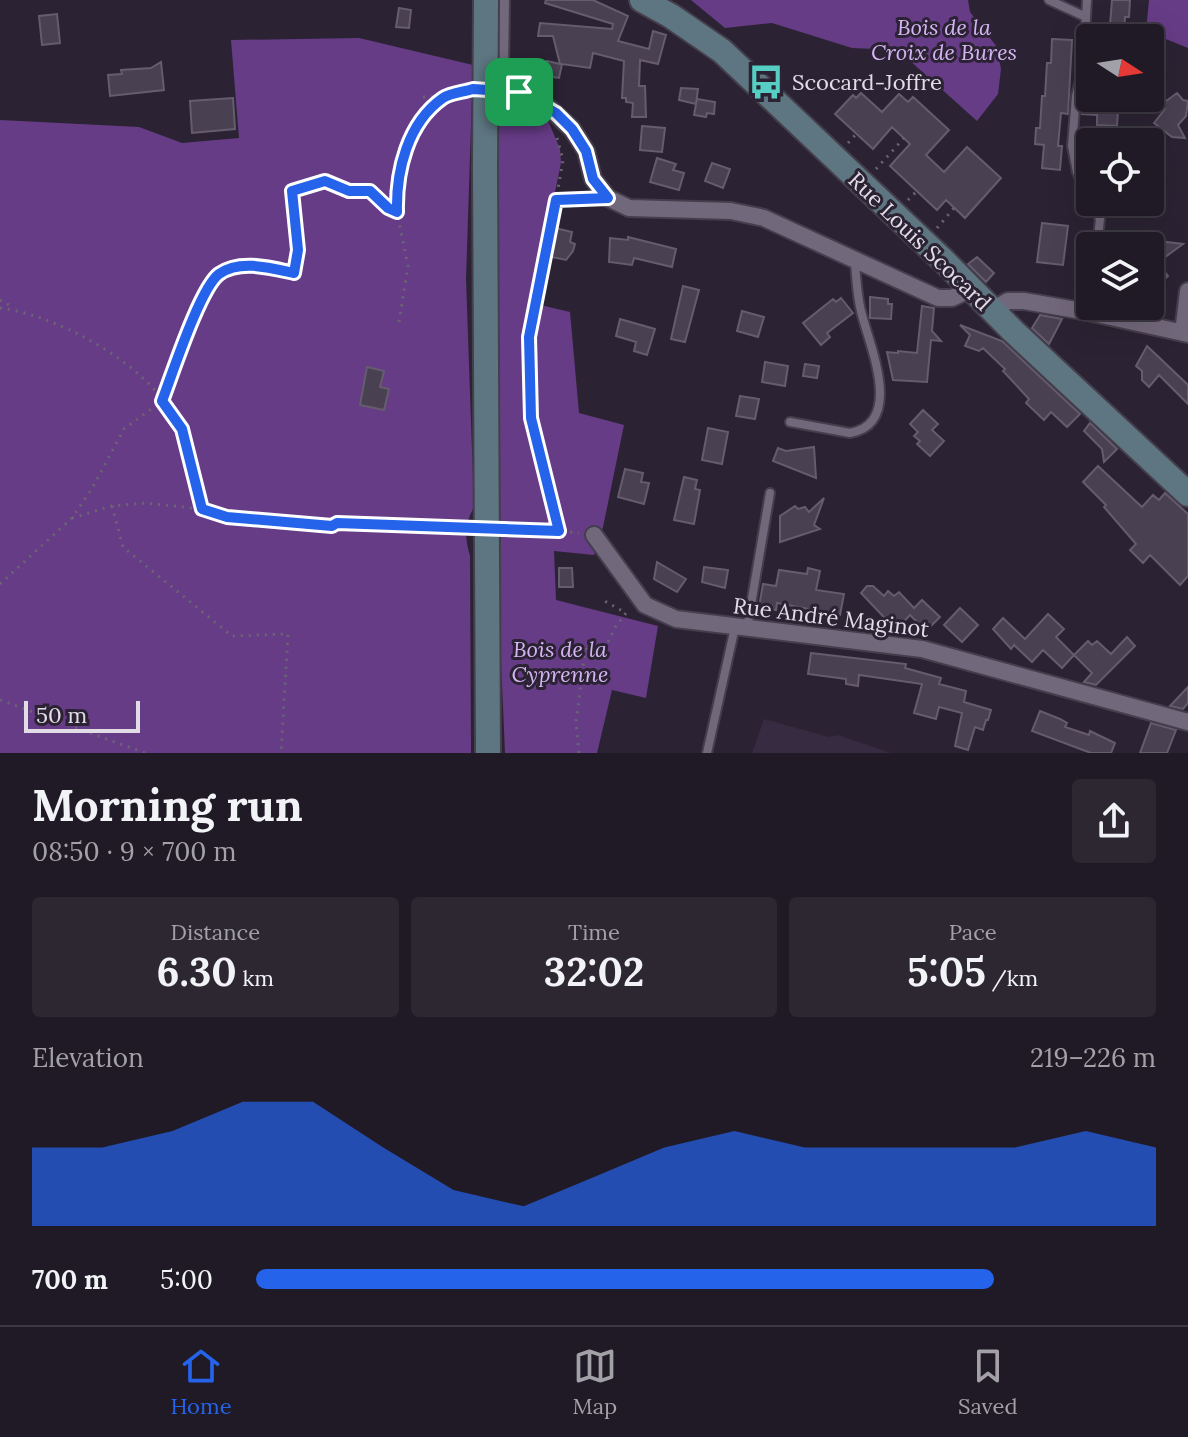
<!DOCTYPE html>
<html lang="en">
<head>
<meta charset="utf-8">
<style>
  body { margin:0; font-family:Lora,serif; background:#2d2732; color:#f1f3f6; height:100vh; display:flex; flex-direction:column; font-size:30px; white-space:nowrap }
  * { box-sizing:border-box; margin:0 }
  p { font-size:26px; color:#a2a1a7 }
  .icon { flex:none; width:44px; height:44px; fill:none; stroke:currentColor; stroke-width:2; stroke-linecap:round; stroke-linejoin:round }
  .map { position:relative; height:753px; overflow:hidden }
  .details { display:flex; flex-direction:column; background:#201a26; flex:1 }
  .details>* { flex:none }
  .needle { width:52px; rotate:102deg }
  .tools { position:absolute; left:1076px; top:24px; display:grid; gap:16px }
  .tools a { display:grid; place-items:center; width:88px; height:88px; border-radius:8px; background:#201a26; box-shadow:0 8px 32px #0002,0 0 0 2px #3d3843; font-size:40px }
  .scale { position:absolute; left:24px; bottom:20px; width:116px; box-sizing:border-box; padding-left:8px; border:4px solid #e2dce7; border-top:0; font-size:22px; line-height:28px; white-space:nowrap; color:#e2dce7; -webkit-text-stroke:6px #2b2333; paint-order:stroke }
  .pin { position:absolute; display:grid; place-items:center; width:68px; height:68px; color:#fff; margin:-34px; border-radius:16px; box-shadow:0 4px 12px #0006 }
  .round { display:grid; place-items:center; flex:none; width:84px; height:84px; border-radius:8px; background:#2d2732 }
  .overview { display:flex; align-items:center; justify-content:space-between; height:136px; padding:0 32px }
  h1 { font-size:44px; font-weight:700; line-height:60px }
  .stats { display:grid; grid-template-columns:repeat(3,1fr); gap:12px; height:136px; padding:8px 32px }
  .stats div { display:grid; align-content:center; border-radius:8px; background:#2d2732; text-align:center }
  .stats b { font-size:40px; font-weight:700 }
  .stats small { font-size:22px; font-weight:400 }
  .stats p { font-size:22px }
  .chart { height:224px; padding:16px 32px }
  .chart p { display:flex; justify-content:space-between }
  .chart svg { width:100%; height:144px; margin-top:8px; fill:#2563eb; opacity:.7 }
  ul { padding:0 32px; list-style:none; font-size:26px }
  li { display:grid; grid-template-columns:128px 96px 1fr; align-items:center; height:60px }
  li i { height:20px; border-radius:10px; background:#2563eb }
  .menu { display:flex; justify-content:space-around; align-items:center; height:112px; border-top:2px solid #3d3843; background:#201a26; font-size:22px; color:#a2a1a7 }
  .menu a { display:grid; justify-items:center; gap:4px }
  .menu .current { color:#2563eb }
  .map>svg:first-child { display:block }
  .built { fill:#362b40 }
  .forest { fill:#663c86 }
  .lines { fill:none; stroke-linecap:round; stroke-linejoin:round }
  .stream { stroke:#051715; stroke-width:5 }
  .building { fill:#494052; stroke:#655c6e; stroke-width:2 }
  .lane-casing { stroke:#453e4c; stroke-width:12 }
  .street-casing { stroke:#453e4c; stroke-width:20 }
  .secondary-casing { stroke:#453e4c; stroke-width:28 }
  .path { stroke:#6b6472; stroke-width:3; stroke-dasharray:2 6; stroke-linecap:butt }
  .lane { stroke:#72687b; stroke-width:8 }
  .street { stroke:#72687b; stroke-width:16 }
  .secondary { stroke:#5d7681; stroke-width:24 }
  .secondary-bridge-casing { stroke:#453e4c; stroke-width:28; stroke-linecap:butt }
  .path-bridge { stroke:#6b6472; stroke-width:3; stroke-dasharray:2 6; stroke-linecap:butt }
  .secondary-bridge { stroke:#5d7681; stroke-width:24 }
  .route-casing { stroke:#fff; stroke-width:16 }
  .route { stroke:#2563eb; stroke-width:10 }
  .labels { text-anchor:middle; dominant-baseline:central; stroke-width:6; stroke-linejoin:round; paint-order:stroke }
  .park-label { font-size:22px; font-style:italic; fill:#d4b4f2; stroke:#2b2333 }
  .poi-label { font-size:22px; fill:#e2dce7; stroke:#2b2333; text-anchor:start }
  .street-label { font-size:22px; fill:#e2dce7; stroke:#2b2333 }
</style>
</head>
<body>
<div class="map">
<svg width="1188" height="753" viewBox="0 0 1188 753">
  <rect width="100%" height="100%" fill="#2b2333"/>
  <path class="built" d="M764,719l65,18 9,-2 53,18h-139z"/>
  <path class="forest" d="M691,0h277l2,12 27,35 4,22 -3,25 -21,27 -79,-71 -46,-2 -80,-25 -47,5z
    M1149,0h39v48l-42,-17z
    M359,38l114,27 -7,214 8,228c-9,16 -10,30 -4,49l1,197h-471v-633l139,7 43,16 57,-5 -8,-98z
    M496,97l48,14 16,38 1,14 -29,140 38,9 9,101 45,12 -21,102 -9,28 -40,-4 2,49 102,26 -12,72 -34,-8 -15,63h-92l-9,-207 5,-6 -2,-28z"/>
  <g class="lines">
    <path class="stream" d="M529,337l26,-136"/>
  </g>
  <path class="building" d="M546,0h47l35,16 -10,25 31,8 4,-18 13,4 -8,29 -18,-4 -1,26h6l1,31h-14l1,-14 -7,-1v-4h-4l2,-37 -31,-8 -3,15 -28,-4 -3,14 -14,-2 2,-15 13,3 -7,-28h-15l2,-13 72,6 1,-5 -68,-21z
    M1112,0h18l-1,17h-4l-1,21h-15z
    M399,8l12,2 -2,18 -13,-1z
    M57,14l3,29 -18,2 -3,-29z
    M1052,39l20,1 -4,74 -7,-1 -3,33h4l-2,24 -18,-2 2,-23 -9,-1 1,-16h4l2,-32h3l2,-33h4z
    M161,62l3,28 -54,6 -2,-21 14,-1 -1,-4 30,-2z
    M681,88l17,1 -2,15 -17,-4z
    M861,93l21,19 17,-18 9,8 5,-5 36,33 -23,25 18,17 23,-25 34,31 -36,40 -19,-18 -9,10 -47,-44 20,-22 -18,-17 -19,22 -38,-35 18,-19 3,3z
    M1177,93l6,7 5,1 -2,15 -8,9 7,13 -13,-1 -18,-14 11,-14 -3,-5z
    M233,98l2,31 -43,4 -2,-32z
    M1099,98h20l-2,28 -20,-1v-10l-15,-1 1,-14 15,1z
    M697,99l18,3 -1,12 -7,-1 -1,4 -12,-2z
    M642,126l23,2 -3,24 -22,-2z
    M657,158l19,6 -3,6 11,3 -5,17 -29,-8z
    M712,163l18,6 -7,19 -18,-7z
    M1042,223l26,3 -5,39 -26,-3z
    M555,228l17,4 -2,10 5,2 -2,7 -7,9 -19,-4 5,-27z
    M628,237l48,12 -4,18 -38,-9 -2,7 -23,-3 1,-24 18,2z
    M1150,240l33,4 -26,19 11,13 -18,16z
    M977,257l17,16 -8,9 -18,-18z
    M683,286l16,4 -14,52 -14,-3z
    M870,297l18,2v5h4l-1,15 -21,-1z
    M841,298l12,15 -26,20 3,4 -9,8 -18,-22 30,-24 3,3z
    M922,306l12,2 -2,23 9,10 -10,-1 -4,42 -34,-2 -6,-28 11,1v-2l19,2z
    M742,311l22,6 -6,20 -21,-6z
    M1040,315l22,4 -13,25 -17,-16z
    M620,319l35,10 -8,26 -13,-4 2,-9 -20,-6z
    M960,325l42,16 78,73 -13,13 -16,-15 -7,8 -18,-17 3,-4 -26,-28 2,-2 -22,-21 -4,3 -14,-5 5,-11z
    M1147,346l41,39v19l-29,-29 -10,12 -7,-7v-9l-6,-5z
    M765,362l23,4 -3,20 -23,-4z
    M805,364l14,2 -2,12 -14,-2z
    M367,367l17,4 -4,16 9,2 -5,21 -24,-5z
    M740,396l19,3 -4,20 -19,-3z
    M923,410l15,14 -6,6 12,11 -14,15 -13,-12 3,-3 -6,-5 4,-4 -8,-8z
    M1090,423l27,26 -13,13 -2,-13 -18,-18z
    M708,428l20,4 -6,32 -20,-4z
    M814,447l2,31 -43,-17 5,-13 8,3z
    M1098,466l44,41 11,-12 6,5 6,-7 23,21v62l-8,9 -30,-30 -7,8 -13,-13 6,-6 -32,-37 2,-2 -23,-23z
    M625,469l18,4 -2,9 8,1 -5,21 -26,-7z
    M684,477l13,3 -2,9 5,1 -6,34 -20,-4z
    M824,498l-10,27 6,4 -40,13v-26l15,-10 3,3 7,-2 4,5z
    M657,562l29,17 -9,13 -23,-13z
    M704,567l24,3 -3,18 -23,-6z
    M559,568h13l1,19h-14z
    M808,568l12,3 -4,19 28,4 -4,21 -63,-12 -1,7 -17,-3 4,-23 13,2 3,-16 28,4z
    M867,586h6l11,10 4,-5 6,5 5,-4 15,16 8,-8 18,17 -10,10 -5,-4 -4,3 -11,-11 -14,15 -35,-37z
    M960,608l18,17 -16,17 -18,-17z
    M1048,614l16,15 -8,8 18,18 -12,13 -19,-18 -11,12 -18,-17 -3,4 -18,-20 10,-11 22,21z
    M1127,637l8,9 -39,39 -12,-3 8,-9 -18,-18 14,-14 4,4 5,-4 14,13z
    M811,653l95,11 -1,4 36,10 -2,6 27,7 -2,11 27,8 -3,10h-2l-3,10 -8,-3 -7,23 -13,-4 7,-33 -23,-6 -3,12 -22,-6 8,-29 -63,-9 -1,11 -12,-2v-5l-38,-5z
    M1188,687v16l-5,6 -13,-3z
    M1040,711l20,8 7,4 -2,4 24,8 1,-4 25,12 -4,10h-20l-59,-22z
    M1151,723l25,7 -9,23h-27z"/>
  <g class="lines">
    <g class="lane-casing">
      <path id="lane" d="M1049,0l37,17
        M1087,0l-4,70 -7,26 -4,50 5,26 13,26
        M556,200l51,-2
        M1092,202l8,17 -3,27
        M1088,312l2,-17
        M790,422l60,11c55,-10 19,-88 11,-122 -4,-16 -5,-33 -6,-50
        M747,628l23,-135
        M707,753l28,-126"/>
    </g>
    <g class="street-casing">
      <path id="street" d="M501,0l-1,69 19,23 30,16 23,21 14,22 7,28 15,19 21,10 102,3 33,7 174,80h14l19,-9
        M992,310l16,-9h16l64,11 100,22
        M1183,333l5,-42
        M594,535l51,70 31,14 246,30 266,73"/>
    </g>
    <g class="secondary-casing">
      <path id="secondary" d="M642,0l29,16 51,35 222,210 69,70 175,163
        M485,168l3,585"/>
    </g>
    <path class="path" d="M423,97h21
      M557,138l6,22 -5,29
      M848,143l11,-12
      M876,169l28,-31
      M908,200l9,-9
      M553,212l-24,125 2,81 28,113 20,2
      M937,228l17,-20
      M0,300l14,8
      M0,308c62,8 159,62 182,124 9,24 15,52 20,77l135,14 119,5
      M399,322l9,-56 -11,-54v-28l8,-34 19,-32 20,-21 23,-6
      M162,401c9,-26 40,-116 59,-128 22,-13 50,-5 73,0l4,-23 -6,-59 33,-10 24,10h21l18,17 9,4
      M112,506l11,41 109,89 56,-2 -7,119
      M209,512l18,5 105,9 4,-2
      M72,518l40,-12 34,-3 56,6
      M0,584l72,-66 19,-28 33,-61 38,-28
      M0,700l145,53
      M579,753l-3,-31 10,-78 19,4 11,-22 10,-13 -25,-14"/>
    <use href="#lane" class="lane"/>
    <use href="#street" class="street"/>
    <use href="#secondary" class="secondary"/>
    <g class="secondary-bridge-casing">
      <path id="secondary-bridge" d="M485,168l1,-168"/>
    </g>
    <path class="path-bridge" d="M456,528l103,3"/>
    <use href="#secondary-bridge" class="secondary-bridge"/>
  </g>
  <g class="lines">
    <g class="route-casing">
      <path id="route" d="M473,89l46,3 37,21 16,16 14,22 7,28 15,19 -52,2 -27,137 2,81 28,113 -222,-8 -5,3 -105,-9 -25,-8 -20,-80 -20,-28c10,-26 38,-113 57,-127 21,-15 52,-6 75,-1l4,-23 -6,-59 33,-10 24,10h21l18,17 9,4c-1,-40 10,-89 46,-114 7,-5 21,-6 30,-9z"/>
    </g>
    <use href="#route" class="route"/>
  </g>
  <defs>
    <g id="bus-bare" transform="scale(2.76)"><path d="M-5-6H5V4H4V6H2V4H-2V6H-4V4H-5ZM-3.5-4V0h7V-4ZM-3.5 1.2v1.5H-2V1.2ZM2 1.2v1.5H3.5V1.2Z" fill="#56cec3" stroke="#2b2333" stroke-width="2.5" paint-order="stroke"/></g>
  </defs>
  <g fill-rule="evenodd">
    <use href="#bus-bare" x="766" y="82"/>
  </g>
  <g class="labels">
    <g class="park-label">
      <text x="944" y="27">Bois de la<tspan x="944" dy="25">Croix de Bures</tspan></text>
      <text x="560" y="649">Bois de la<tspan x="560" dy="25">Cyprenne</tspan></text>
    </g>
    <g class="poi-label">
      <text x="792" y="82">Scocard-Joffre</text>
    </g>
    <g class="street-label">
      <text transform="translate(920 241) rotate(44)">Rue Louis Scocard</text>
      <text transform="translate(831 617) rotate(7)">Rue André Maginot</text>
    </g>
  </g>
</svg>
<div class="tools">
<a><svg class="needle" viewBox="-14 -14 28 28"><path d="M0-13l5 13h-10z" fill="#e53935"/><path d="M0 13l5-13h-10z" fill="#a2a1a7"/></svg></a>
<a><svg class="icon" aria-label="locate" viewBox="0 0 24 24"><circle cx="12" cy="12" r="6"/><path d="M12 2v4M12 18v4M2 12h4M18 12h4"/></svg></a>
<a><svg class="icon" aria-label="layers" viewBox="0 0 24 24"><path d="M12 4l9 5-9 5-9-5zM3 14l9 5 9-5"/></svg></a>
</div>
<div class="scale">50 m</div>
<div class="pin" style="left:519px;top:92px;background:#1e9e55"><svg class="icon" aria-label="arrive" viewBox="0 0 24 24"><path d="M6 21V4h12l-3 4 3 4H6"/></svg></div>
</div>
<section class="details">
<div class="overview"><div><h1>Morning run</h1><p>08:50 · 9 × 700 m</p></div><a class="round"><svg class="icon" aria-label="share" viewBox="0 0 24 24"><path d="M12 15V3M7 8l5-5 5 5M5 13v7h14v-7"/></svg></a></div>
<div class="stats">
<div><p>Distance</p><b>6.30<small> km</small></b></div>
<div><p>Time</p><b>32:02</b></div>
<div><p>Pace</p><b>5:05<small> /km</small></b></div>
</div>
<div class="chart"><p><span>Elevation</span>219–226 m</p>
<svg viewBox="0 0 160 44" preserveAspectRatio="none"><path d="M0 44V20L10 20L20 15L30 6L40 6L50 20L60 33L70 38L80 29L90 20L100 15L110 20L120 20L130 20L140 20L150 15L160 20V44z"/></svg>
</div>
<ul>
<li><b>700 m</b>5:00<i style="width:82%"></i></li>
</ul>
</section>
<nav class="menu">
<a class="current"><svg class="icon" aria-label="home" viewBox="0 0 24 24"><path d="M3 11l9-7 9 7M6 9v11h12V9"/></svg>Home</a>
<a><svg class="icon" aria-label="map" viewBox="0 0 24 24"><path d="M3 6l6-2 6 2 6-2v14l-6 2-6-2-6 2zM9 4v14M15 6v14"/></svg>Map</a>
<a><svg class="icon" aria-label="saved" viewBox="0 0 24 24"><path d="M7 4h10v16l-5-4-5 4z"/></svg>Saved</a>
</nav>
</body>
</html>
